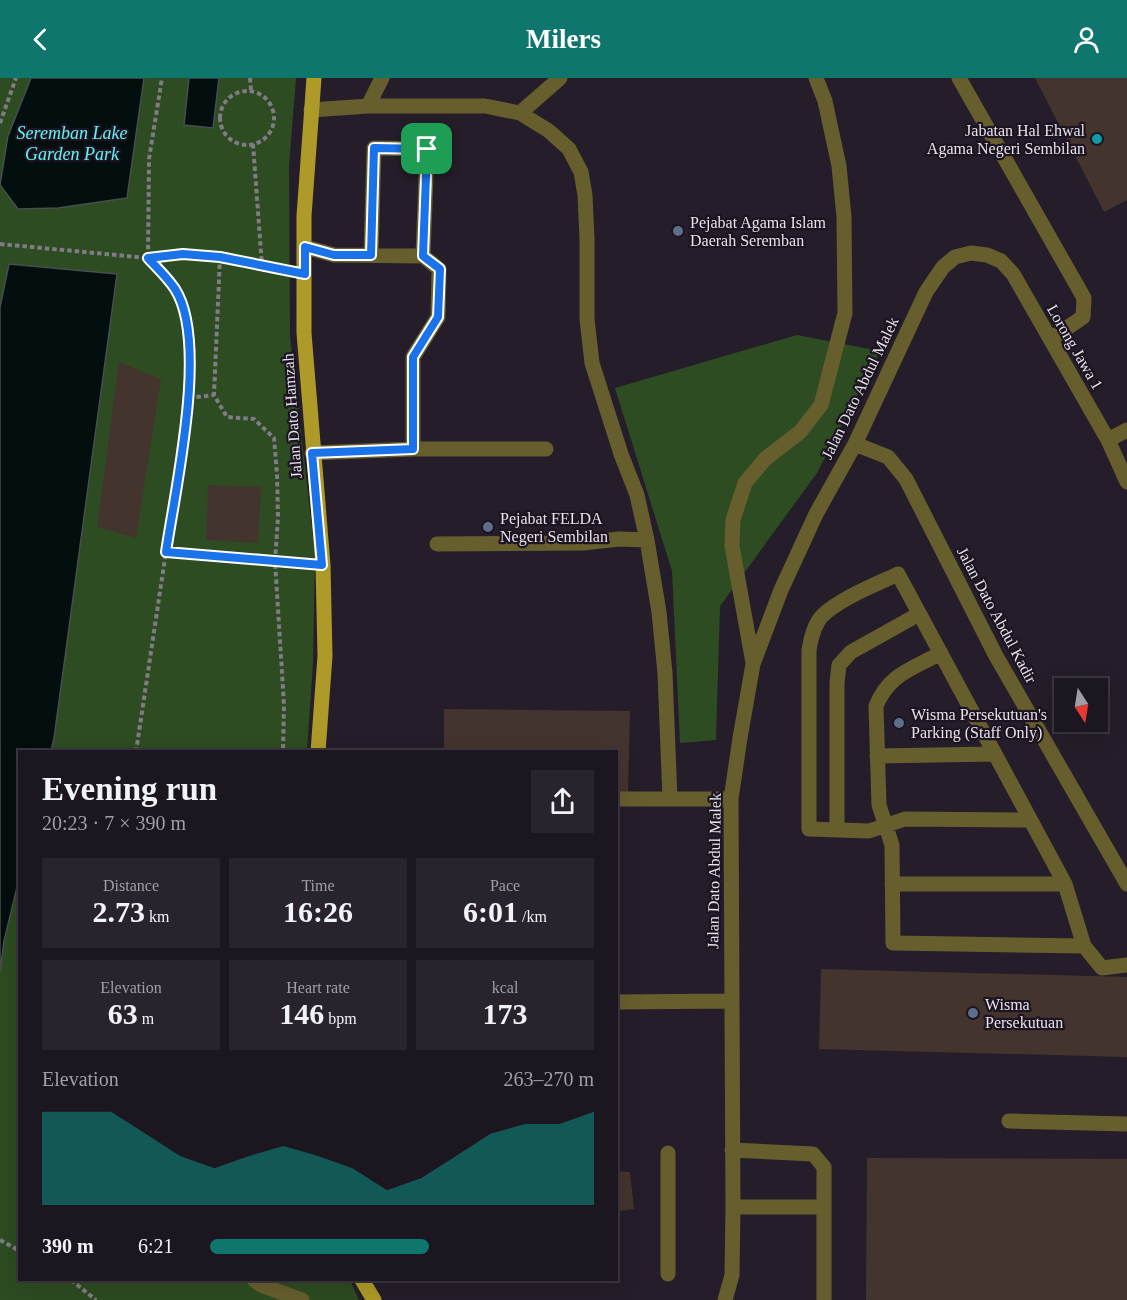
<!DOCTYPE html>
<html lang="en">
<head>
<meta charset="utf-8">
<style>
  body { margin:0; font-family:"Times New Roman",serif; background:#29232d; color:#f1f3f6; height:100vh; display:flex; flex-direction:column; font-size:22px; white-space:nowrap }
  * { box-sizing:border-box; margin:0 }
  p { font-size:20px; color:#a09fa5 }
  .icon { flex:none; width:33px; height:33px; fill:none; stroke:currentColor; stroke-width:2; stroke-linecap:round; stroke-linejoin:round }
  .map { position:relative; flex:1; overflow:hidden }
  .side { position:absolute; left:18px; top:672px; width:600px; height:531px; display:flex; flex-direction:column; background:#1c1620; border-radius:0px; box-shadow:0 6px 24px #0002,0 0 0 2px #3a353e }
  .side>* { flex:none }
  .needle { width:39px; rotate:168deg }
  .tools { position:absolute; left:1054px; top:600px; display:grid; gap:12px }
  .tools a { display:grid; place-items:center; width:54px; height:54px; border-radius:0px; background:#1c1620; box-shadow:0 6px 24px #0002,0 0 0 2px #3a353e; font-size:30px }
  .pin { position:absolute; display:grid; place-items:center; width:51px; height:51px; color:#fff; margin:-26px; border-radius:12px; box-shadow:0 3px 9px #0006 }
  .round { display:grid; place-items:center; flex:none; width:63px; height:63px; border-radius:0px; background:#29232d }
  .overview { display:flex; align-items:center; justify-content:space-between; height:102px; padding:0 24px }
  h1 { font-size:33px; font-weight:800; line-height:45px }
  .figures { display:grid; grid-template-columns:repeat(3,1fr); gap:9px; height:102px; padding:6px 24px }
  .figures div { display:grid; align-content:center; border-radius:0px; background:#29232d; text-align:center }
  .figures b { font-size:30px; font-weight:800 }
  .figures small { font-size:16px; font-weight:400 }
  .figures p { font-size:16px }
  .chart { height:168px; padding:12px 24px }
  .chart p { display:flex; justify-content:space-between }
  .chart svg { width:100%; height:108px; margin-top:6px; fill:#0f766e; opacity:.7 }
  ul { padding:0 24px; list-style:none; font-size:20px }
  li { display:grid; grid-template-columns:96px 72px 1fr; align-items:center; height:45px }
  li i { height:15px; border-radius:8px; background:#0f766e }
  header { display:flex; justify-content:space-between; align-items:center; height:78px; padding:0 24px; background:#0f766e; color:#fff; font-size:27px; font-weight:800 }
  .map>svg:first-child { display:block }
  .green { fill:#2d4c21 }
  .water { fill:#030e0e; stroke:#474e50; stroke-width:1.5 }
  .building { fill:#44342e }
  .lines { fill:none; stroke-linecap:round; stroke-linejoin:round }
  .path { stroke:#817b85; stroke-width:4; stroke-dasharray:4.5 3; stroke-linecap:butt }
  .minor { stroke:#675e2e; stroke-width:15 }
  .major { stroke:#ae9a28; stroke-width:15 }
  .route-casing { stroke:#fff; stroke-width:12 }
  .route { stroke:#1a73e8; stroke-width:8 }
  .culture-dot { fill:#0f9aa8; stroke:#1c1521; stroke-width:2 }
  .service-dot { fill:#5c6f8a; stroke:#1c1521; stroke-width:2 }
  .labels { text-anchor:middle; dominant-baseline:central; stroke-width:4.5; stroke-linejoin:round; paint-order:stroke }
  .poi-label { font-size:16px; fill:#e7e2eb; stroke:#1c1521; text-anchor:start }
  .street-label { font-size:16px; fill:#e7e2eb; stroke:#1c1521 }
  .water-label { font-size:18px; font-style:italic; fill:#64f2f4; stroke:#1c1521 }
</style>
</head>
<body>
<header><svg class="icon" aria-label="back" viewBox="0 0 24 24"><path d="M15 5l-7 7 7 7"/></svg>Milers<svg class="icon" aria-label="person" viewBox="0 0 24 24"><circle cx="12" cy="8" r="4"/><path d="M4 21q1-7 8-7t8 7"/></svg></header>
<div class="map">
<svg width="1127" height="1222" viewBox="0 0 1127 1222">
  <rect width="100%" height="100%" fill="#251e2a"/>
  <path class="green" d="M0,0h296l-7,88 1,170 25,218 -2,109 -6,88 -287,1v528h330l9,20h-359z
    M797,257l83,16 -63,122 -97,133 -4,134 -36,3 -8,-172 -57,-183z"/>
  <path class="water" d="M31,0h113l-17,120 -69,10 -40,1 -18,-24 8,-49z
    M189,0h30l-6,50 -29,-3z
    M9,186l108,10 -63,464 -3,13 -31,1 -1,127 -15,62 -4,31v-665z"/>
  <path class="building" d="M1035,0h92v122l-23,12z
    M119,284l42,17 -25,159 -39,-11z
    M208,407l53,2 -3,56 -52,-3z
    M444,631l186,2 -2,81h-12v-40h-172z
    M821,891l306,8v80l-308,-8z
    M867,1080l260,1v141h-261z
    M616,1093l14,1 4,37 -15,2v22h-3z"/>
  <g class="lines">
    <path class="path" d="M250,0l1,13
      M220 40a27 27 0 1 1 54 0a27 27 0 1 1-54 0Z
      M0,45l16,-45
      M253,66l9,122
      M0,166l148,14 1,-99 13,-81
      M220,179l-6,138 13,22 27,2 20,19 3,36 1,43 -3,44 9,144 -1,47
      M149,180l34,-4 37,3 66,14
      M189,320l25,-3
      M166,474l139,11
      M136,674l53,-354v-73l-13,-35 -28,-32
      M0,1162l20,11
      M71,1202l25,20"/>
    <path class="minor" d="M959,0l125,220 -1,19 -32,22
      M368,28l14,-28
      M311,32l57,-4h117l35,7 29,18 20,18 12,23 4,23 2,44v80l5,44 29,91 16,41 10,45 12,72 6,61 5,126
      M520,35l40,-35
      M305,169l29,8 89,1 16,13 -1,48 -25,40v92
      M371,177l3,-107 53,1 -4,107
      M1108,362l19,-10
      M855,366l33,13 18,22 90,177 131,228
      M312,375l101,-4h133
      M437,466l146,-1 36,-4 28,1
      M941,575c-29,16 -52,21 -65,53l3,99 13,40 1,98 191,3
      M753,585l-21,-117 1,-26 12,-37 20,-24 35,-27 21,-27 24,-92 -1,-96 -5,-51 -14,-65 -9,-23
      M877,678l118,-2
      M616,721h115
      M1030,742l-125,-1 -36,12 -60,-2v-179c2,-12 5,-26 14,-35 18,-17 52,-30 75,-41l167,310 19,62 18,22 25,-3
      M837,752v-147l2,-18 12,-13 68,-38
      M892,806h173
      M616,924l116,-1
      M1009,1043l118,3
      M732,1072l81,4 11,13v133
      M668,1075v121
      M733,1129h91
      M254,1202l7,5 41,15
      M725,1222l7,-25 1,-68 -2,-408 9,-61 13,-74 28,-74 35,-76 39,-70 71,-152 17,-25 12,-10 16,-4 16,2 14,6 12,13 95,166 19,42"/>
    <path class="major" d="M314,0l-10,138v117l19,232 2,91 -7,96
      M362,1202l12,20"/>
  </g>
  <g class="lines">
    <g class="route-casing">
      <path id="route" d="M374,70l53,1 -4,107 17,13 -2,48 -25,40v92l-101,4 10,112 -156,-13c9,-62 43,-210 9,-263 -7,-11 -18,-21 -27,-31l35,-4 37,3 85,17v-27l29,8h37z"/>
    </g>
    <use href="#route" class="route"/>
  </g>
  <circle class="culture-dot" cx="1097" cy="61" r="6"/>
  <g class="service-dot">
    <circle cx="678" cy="153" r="6"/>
    <circle cx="488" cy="449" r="6"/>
    <circle cx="899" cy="645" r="6"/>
    <circle cx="973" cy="935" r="6"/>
  </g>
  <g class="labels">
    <g class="poi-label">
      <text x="1085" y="52" text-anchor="end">Jabatan Hal Ehwal<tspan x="1085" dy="18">Agama Negeri Sembilan</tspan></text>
      <text x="690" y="144">Pejabat Agama Islam<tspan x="690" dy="18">Daerah Seremban</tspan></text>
      <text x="500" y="440">Pejabat FELDA<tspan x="500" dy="18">Negeri Sembilan</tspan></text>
      <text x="911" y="636">Wisma Persekutuan's<tspan x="911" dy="18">Parking (Staff Only)</tspan></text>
      <text x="985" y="926">Wisma<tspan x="985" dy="18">Persekutuan</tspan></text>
    </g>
    <g class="street-label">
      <text transform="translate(1075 269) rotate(60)">Lorong Jawa 1</text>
      <text transform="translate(860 310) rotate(-64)">Jalan Dato Abdul Malek</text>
      <text transform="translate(292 338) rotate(-94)">Jalan Dato Hamzah</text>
      <text transform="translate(997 537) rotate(62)">Jalan Dato Abdul Kadir</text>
      <text transform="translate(714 793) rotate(-89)">Jalan Dato Abdul Malek</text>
    </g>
    <g class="water-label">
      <text x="72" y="55">Seremban Lake<tspan x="72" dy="21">Garden Park</tspan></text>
    </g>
  </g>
</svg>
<div class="tools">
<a><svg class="needle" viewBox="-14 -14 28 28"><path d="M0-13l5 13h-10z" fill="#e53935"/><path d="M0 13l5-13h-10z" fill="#a09fa5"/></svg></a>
</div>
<div class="pin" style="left:427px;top:71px;background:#1e9e55"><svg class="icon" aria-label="arrive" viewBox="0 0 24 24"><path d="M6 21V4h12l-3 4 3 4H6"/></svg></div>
<section class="side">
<div class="overview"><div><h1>Evening run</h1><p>20:23 · 7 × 390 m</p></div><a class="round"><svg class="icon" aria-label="share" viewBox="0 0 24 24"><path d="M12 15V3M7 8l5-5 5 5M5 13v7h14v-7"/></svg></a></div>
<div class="figures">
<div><p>Distance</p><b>2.73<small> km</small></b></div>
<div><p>Time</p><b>16:26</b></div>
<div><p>Pace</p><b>6:01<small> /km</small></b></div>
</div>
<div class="figures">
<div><p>Elevation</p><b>63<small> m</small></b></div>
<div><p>Heart rate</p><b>146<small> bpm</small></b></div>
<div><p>kcal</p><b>173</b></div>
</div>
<div class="chart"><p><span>Elevation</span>263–270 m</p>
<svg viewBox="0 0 160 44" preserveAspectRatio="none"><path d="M0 44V6L10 6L20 6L30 15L40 24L50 29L60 24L70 20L80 24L90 29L100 38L110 33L120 24L130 15L140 11L150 11L160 6V44z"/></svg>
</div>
<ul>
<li><b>390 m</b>6:21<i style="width:57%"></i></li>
</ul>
</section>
</div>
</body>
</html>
